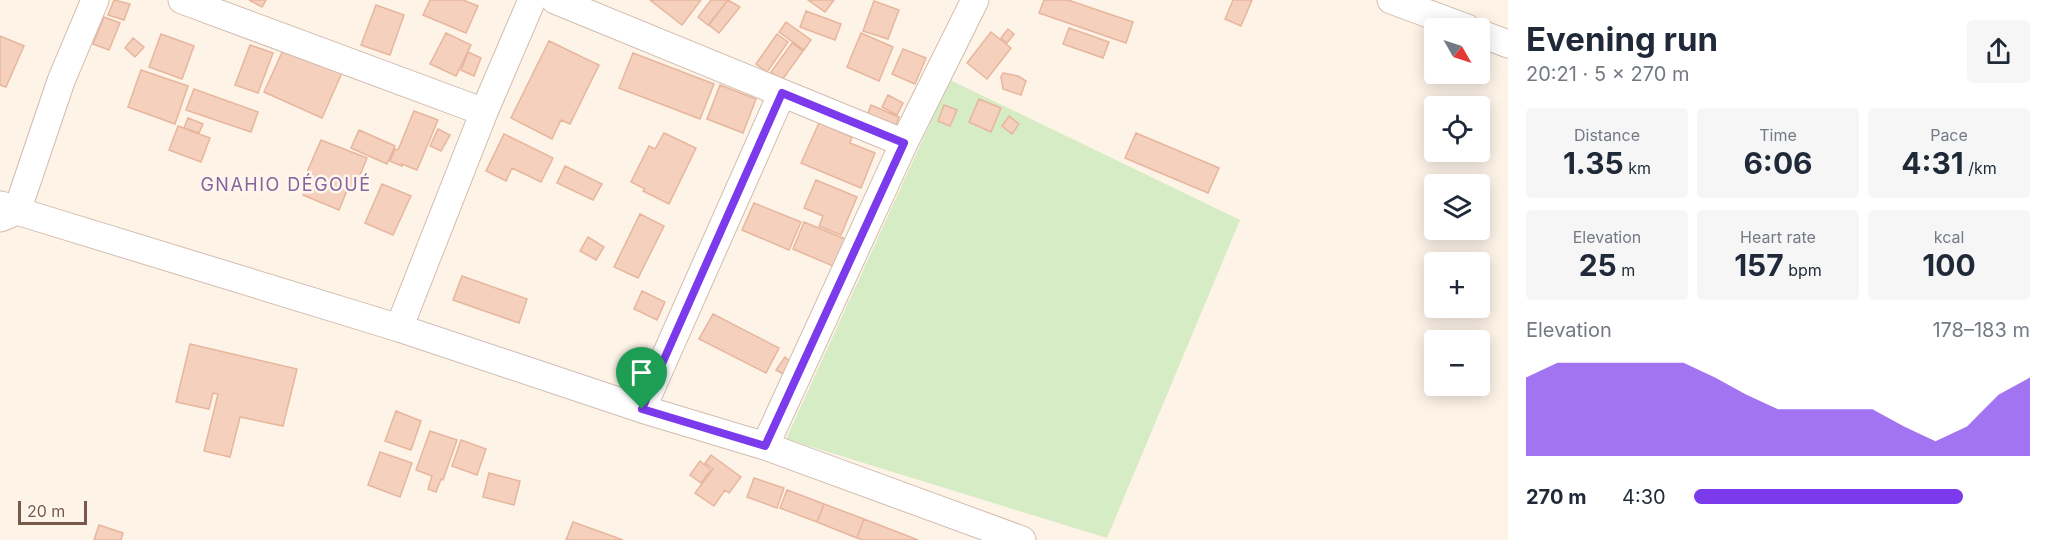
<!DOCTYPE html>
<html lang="en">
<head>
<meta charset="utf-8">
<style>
  body { margin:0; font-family:Inter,sans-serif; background:#f6f6f7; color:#1f2937; height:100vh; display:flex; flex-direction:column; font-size:22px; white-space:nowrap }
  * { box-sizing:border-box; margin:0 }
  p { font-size:20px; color:#747a83 }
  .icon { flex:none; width:33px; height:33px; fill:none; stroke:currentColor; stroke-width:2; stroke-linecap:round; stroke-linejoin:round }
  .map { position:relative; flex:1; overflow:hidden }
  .sheet { display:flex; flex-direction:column; background:#fff; width:540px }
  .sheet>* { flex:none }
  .needle { width:39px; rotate:129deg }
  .tools { position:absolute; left:1424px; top:18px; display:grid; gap:12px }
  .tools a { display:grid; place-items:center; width:66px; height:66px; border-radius:6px; background:#fff; box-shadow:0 3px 15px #0003; font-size:30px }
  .scale { position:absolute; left:18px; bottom:15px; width:69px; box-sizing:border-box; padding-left:6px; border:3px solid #78584a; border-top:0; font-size:16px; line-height:21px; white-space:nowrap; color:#78584a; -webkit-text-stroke:4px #fff7ee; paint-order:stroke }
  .pin { position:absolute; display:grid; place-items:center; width:51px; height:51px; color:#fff; margin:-62px -26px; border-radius:50% 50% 50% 0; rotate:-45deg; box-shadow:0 0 6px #0007 }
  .pin .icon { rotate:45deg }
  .round { display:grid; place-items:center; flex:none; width:63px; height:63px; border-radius:6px; background:#f6f6f7 }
  .summary { display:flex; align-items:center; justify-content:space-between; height:102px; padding:0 18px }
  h1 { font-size:33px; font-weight:700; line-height:45px }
  .stats { display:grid; grid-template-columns:repeat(3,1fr); gap:9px; height:102px; padding:6px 18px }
  .stats div { display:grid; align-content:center; border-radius:6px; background:#f6f6f7; text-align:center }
  .stats b { font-size:30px; font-weight:700 }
  .stats small { font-size:16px; font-weight:400 }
  .stats p { font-size:16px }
  .chart { height:168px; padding:12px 18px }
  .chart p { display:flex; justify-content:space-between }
  .chart svg { width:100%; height:108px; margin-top:6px; fill:#7c3aed; opacity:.7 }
  ul { padding:0 18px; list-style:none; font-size:20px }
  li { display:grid; grid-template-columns:96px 72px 1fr; align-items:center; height:45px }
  li i { height:15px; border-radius:8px; background:#7c3aed }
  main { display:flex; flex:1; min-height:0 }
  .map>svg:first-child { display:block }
  .green { fill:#d6ecc4 }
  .building { fill:#f4d0bd; stroke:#e7b69d; stroke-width:1.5 }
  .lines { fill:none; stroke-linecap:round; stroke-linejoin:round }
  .minor-casing { stroke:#d2bcae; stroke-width:29 }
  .minor { stroke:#fff; stroke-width:27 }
  .route-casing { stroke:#fff; stroke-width:12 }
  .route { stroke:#7c3aed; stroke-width:8 }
  .labels { text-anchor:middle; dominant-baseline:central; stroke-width:5; stroke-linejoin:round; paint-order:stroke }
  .quarter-label { font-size:18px; letter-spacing:1.5px; fill:#87659c; stroke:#fff7ee }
</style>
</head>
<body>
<main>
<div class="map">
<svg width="1508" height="540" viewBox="0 0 1508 540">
  <rect width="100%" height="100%" fill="#fdf3e7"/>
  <path class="green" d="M950,80l290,140 -133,318 -321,-99z"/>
  <path class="building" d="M114,0l16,4 -6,16 -16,-5z
    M249,0h17l-4,7z
    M430,0h33l15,6 -12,27 -43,-18z
    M650,0h51l-19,25z
    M711,0h17l-20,25 -10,-8z
    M728,0l12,7 -21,26 -10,-8z
    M808,0h26l-9,12z
    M1044,0h24l65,22 -7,21 -87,-30z
    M1233,0h19l-11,26 -16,-7z
    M874,1l25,9 -11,29 -25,-8z
    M376,5l28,10 -14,40 -29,-10z
    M806,11l35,13 -6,16 -35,-13z
    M104,17l16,6 -11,27 -16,-6z
    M786,22l25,18 -7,10 -25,-18z
    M1069,28l40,14 -6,16 -40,-14z
    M1008,29l6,5 -7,9 -6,-5z
    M991,32l20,16 -24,31 -20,-16z
    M446,33l25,12 -15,31 -26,-12z
    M861,33l32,14 -14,34 -32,-14z
    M161,34l33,12 -12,33 -33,-12z
    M777,34l11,8 -21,30 -11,-8z
    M0,36l24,10 -18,41 -6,-2z
    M133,38l11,9 -9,10 -10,-9z
    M549,41l50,24 -29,59 -9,-4 -9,19 -41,-21z
    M792,43l11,8 -21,29 -11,-8z
    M250,45l23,8 -15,40 -23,-8z
    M284,48l58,25 -20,45 -58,-26z
    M903,49l23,9 -11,26 -23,-10z
    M468,52l13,6 -7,18 -13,-6z
    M633,53l81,31 -14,35 -81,-31z
    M141,70l47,16 -13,38 -47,-17z
    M1003,73l15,3 8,5 -5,14 -18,-6 -2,-12z
    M720,85l36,14 -13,34 -36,-14z
    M194,89l64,23 -7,20 -65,-22z
    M888,95l15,8 -6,12 -15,-8z
    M979,99l22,9 -10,24 -22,-10z
    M871,105l28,12 -5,13 -28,-12z
    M944,105l13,5 -7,16 -12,-5z
    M414,111l24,9 -21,50 -15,-6v2l-12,-5 5,-12 3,1z
    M1009,116l10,8 -7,10 -10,-8z
    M188,118l15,6 -4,9 -15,-5z
    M819,123l33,14 -2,6 25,10 -14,35 -60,-25z
    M178,126l32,12 -9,24 -32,-12z
    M438,129l12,6 -9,16 -11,-5z
    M359,130l36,16 -8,18 -36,-16z
    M664,133l32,15 -27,56 -26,-13 2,-2 -14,-7 18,-36 6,3z
    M1136,133l83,35 -11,25 -83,-35z
    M504,134l49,24 -12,24 -29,-14 -6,13 -20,-10z
    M321,140l46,18 -13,32 -6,-2 -9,22 -36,-15 9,-21 -5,-2z
    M565,166l37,18 -9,16 -36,-17z
    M816,180l41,17 -16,38 -22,-9 4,-10 -19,-8z
    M382,184l29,12 -18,39 -28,-12z
    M754,203l47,19 -12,28 -47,-20z
    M640,214l24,12 -26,52 -24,-11z
    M804,222l41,17 -12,27 -40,-17z
    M588,237l16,10 -8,13 -16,-9z
    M462,276l65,23 -8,24 -66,-23z
    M642,291l23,11 -8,18 -23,-11z
    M713,314l66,34 -13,25 -67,-34z
    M190,344l107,25 -14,57 -43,-9 -10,40 -26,-6 14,-57 -5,-1 -4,16 -33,-7z
    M785,357l6,5 -8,12 -7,-4z
    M396,411l25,10 -10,29 -26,-9z
    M430,431l27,9 -14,40 -2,-1 -5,13 -8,-3 4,-13 -16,-6z
    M461,440l25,9 -9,26 -25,-9z
    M380,452l32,11 -12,34 -32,-12z
    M711,455l30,22 -12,16 -4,-3 -11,16 -19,-13 18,-24 -8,-6z
    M700,461l11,9 -10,13 -11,-8z
    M489,473l31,8 -6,24 -31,-8z
    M754,478l30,10 -7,20 -30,-11z
    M787,490l37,14 -7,18 -37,-14z
    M824,504l40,15 -7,19 -40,-16z
    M864,519l54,21h-55l-6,-2z
    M573,522l50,18h-57z
    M99,525l24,8 -2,7h-27z"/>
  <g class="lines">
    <g class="minor-casing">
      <path id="minor" d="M182,0l302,112
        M555,0l227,93
        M1391,0l76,28
        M1479,33l29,11
        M1,205l16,6 44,-130 34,-81
        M0,218l17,-7 382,117 243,81 123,37 257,94
        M399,328l85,-216 48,-112
        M642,409l140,-316 122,50
        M765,446l139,-303 71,-143"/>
    </g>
    <use href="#minor" class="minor"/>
  </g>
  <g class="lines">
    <g class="route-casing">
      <path id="route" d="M782,93l122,50 -139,303 -123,-37z"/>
    </g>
    <use href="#route" class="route"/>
  </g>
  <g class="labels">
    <g class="quarter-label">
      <text x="286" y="184">GNAHIO DÉGOUÉ</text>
    </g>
  </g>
</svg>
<div class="tools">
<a><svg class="needle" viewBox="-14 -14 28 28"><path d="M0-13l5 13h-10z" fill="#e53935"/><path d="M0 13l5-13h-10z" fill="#747a83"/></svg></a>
<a><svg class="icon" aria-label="locate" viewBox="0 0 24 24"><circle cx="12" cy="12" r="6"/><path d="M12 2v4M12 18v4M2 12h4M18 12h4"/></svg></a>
<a><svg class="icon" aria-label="layers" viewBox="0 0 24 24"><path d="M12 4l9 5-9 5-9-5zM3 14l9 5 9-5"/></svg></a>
<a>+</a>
<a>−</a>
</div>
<div class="scale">20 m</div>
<div class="pin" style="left:642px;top:409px;background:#1e9e55"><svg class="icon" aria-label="arrive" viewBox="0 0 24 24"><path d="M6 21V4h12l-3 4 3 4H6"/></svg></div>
</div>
<section class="sheet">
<div class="summary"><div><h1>Evening run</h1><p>20:21 · 5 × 270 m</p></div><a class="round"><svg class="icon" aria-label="share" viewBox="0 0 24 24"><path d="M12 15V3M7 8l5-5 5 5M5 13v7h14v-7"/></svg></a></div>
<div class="stats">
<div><p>Distance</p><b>1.35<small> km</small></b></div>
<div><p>Time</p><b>6:06</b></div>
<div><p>Pace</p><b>4:31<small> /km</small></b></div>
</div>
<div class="stats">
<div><p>Elevation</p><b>25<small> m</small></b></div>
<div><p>Heart rate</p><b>157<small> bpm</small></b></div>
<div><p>kcal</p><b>100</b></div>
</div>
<div class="chart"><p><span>Elevation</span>178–183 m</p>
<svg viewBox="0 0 160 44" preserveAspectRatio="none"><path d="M0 44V12L10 6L20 6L30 6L40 6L50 6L60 12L70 19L80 25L90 25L100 25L110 25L120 32L130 38L140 32L150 19L160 12V44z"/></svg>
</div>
<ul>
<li><b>270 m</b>4:30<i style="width:80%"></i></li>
</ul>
</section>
</main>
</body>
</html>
